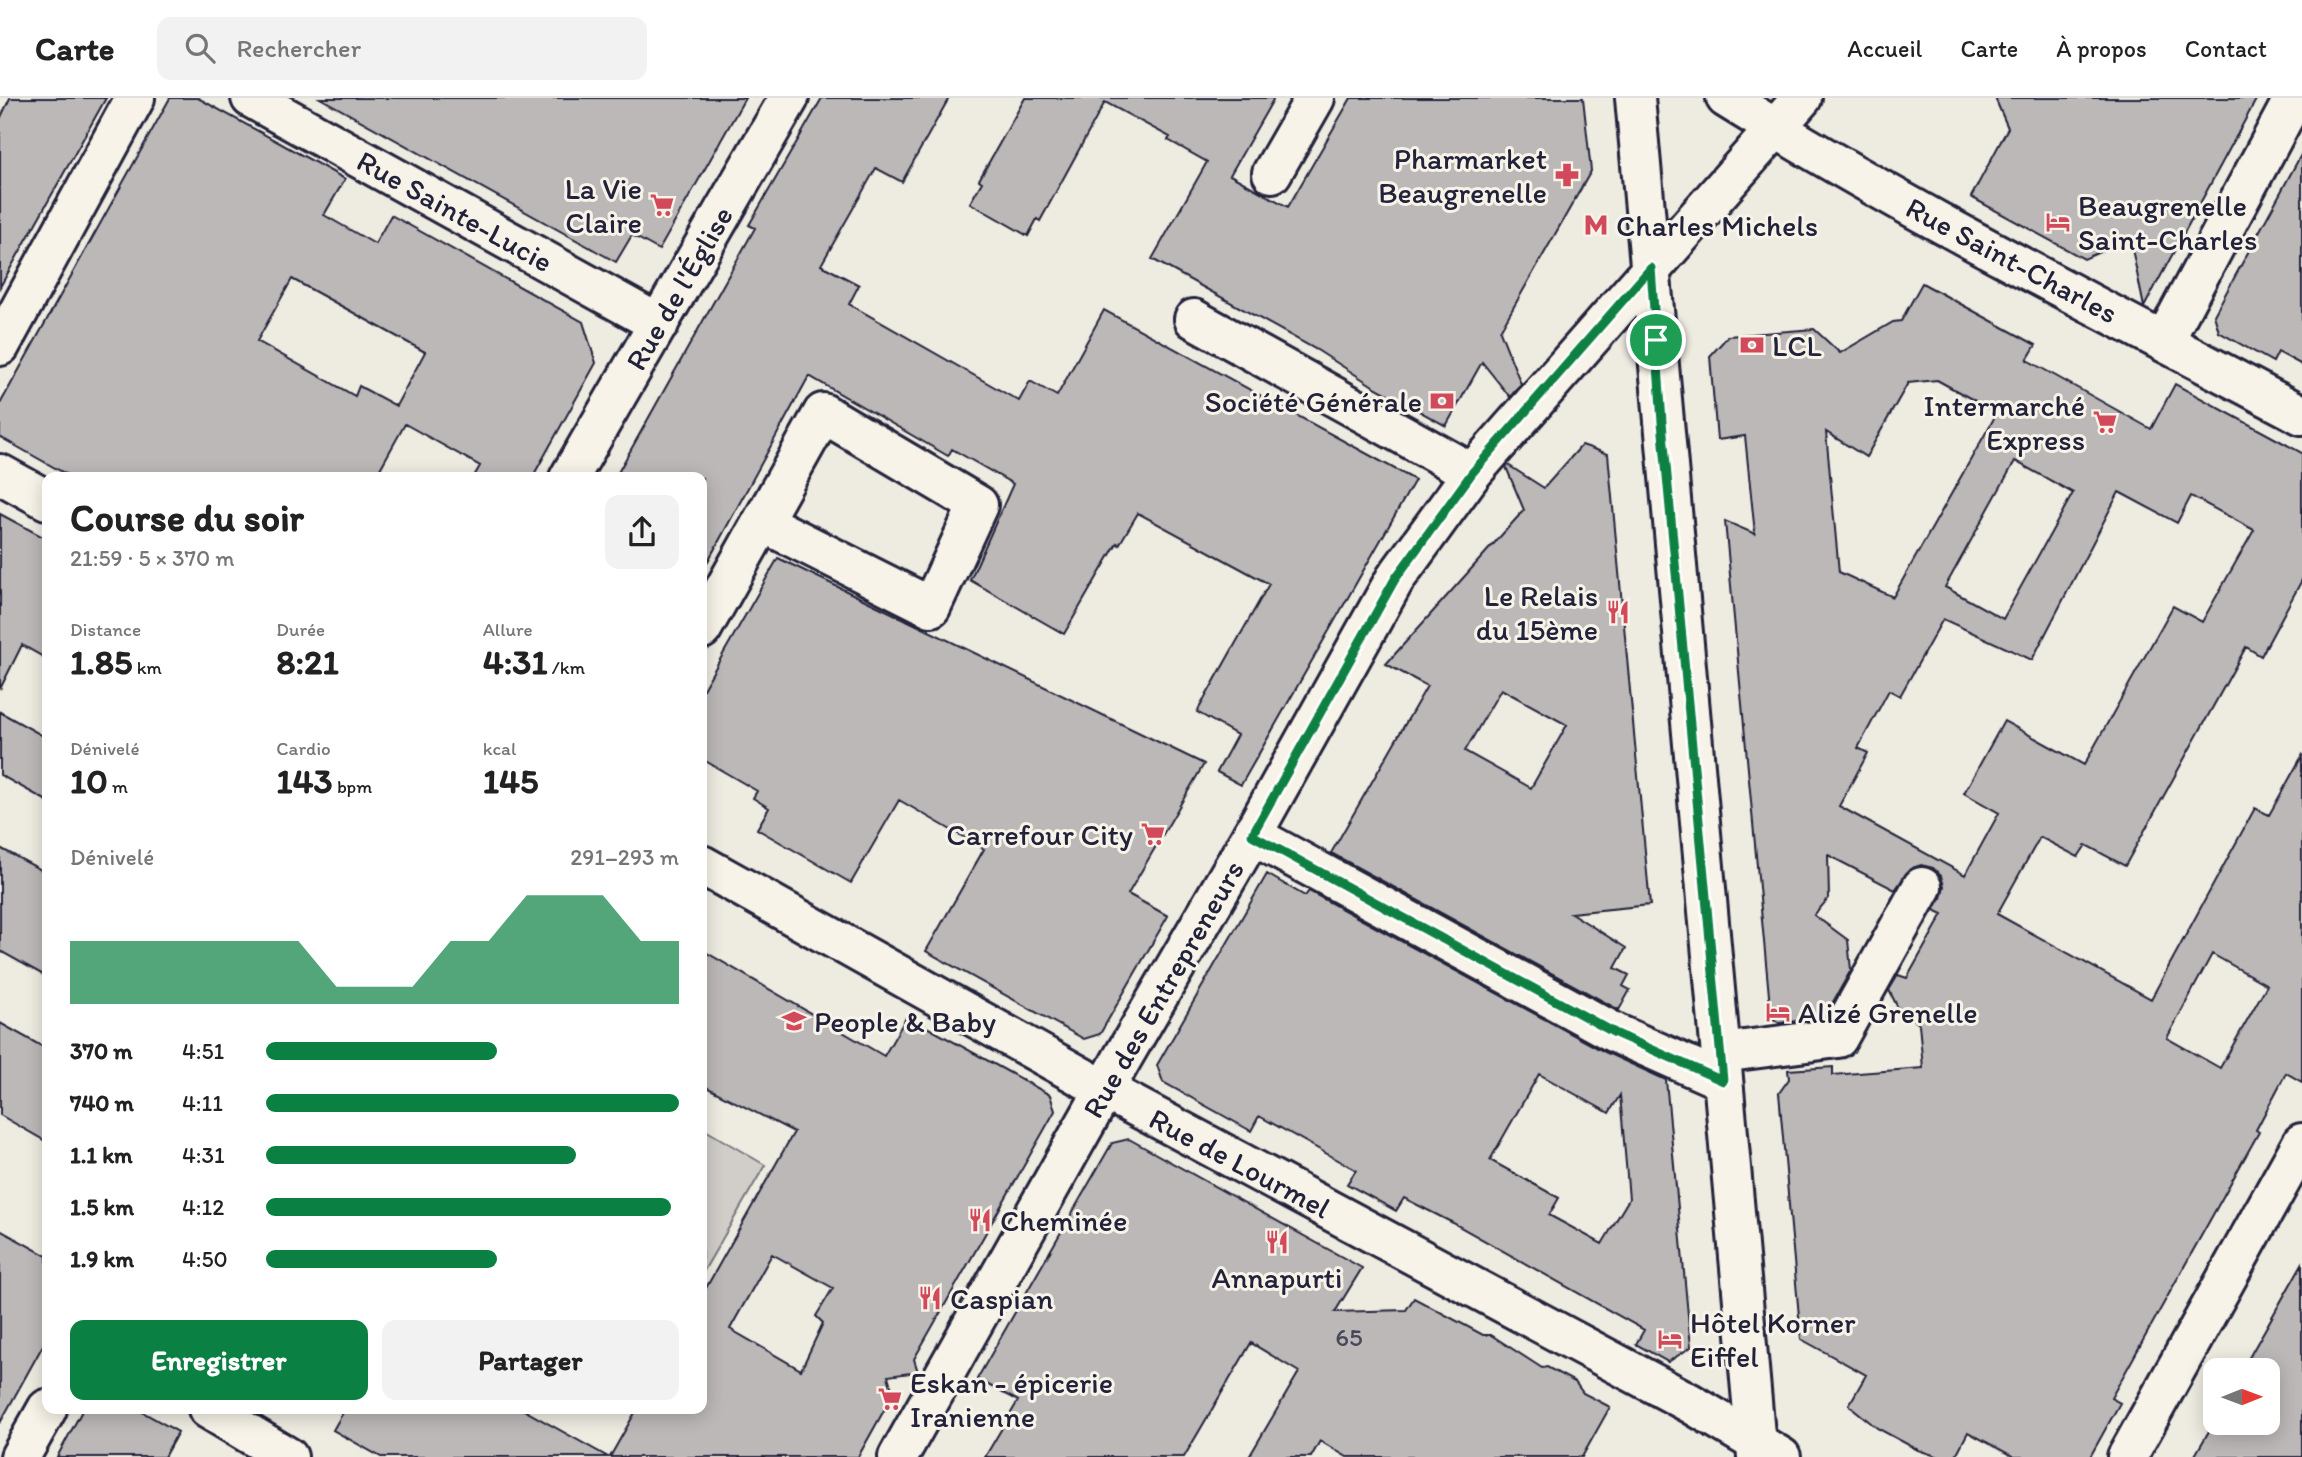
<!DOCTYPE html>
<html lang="fr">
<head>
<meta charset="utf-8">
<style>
  body { margin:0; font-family:Itim,sans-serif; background:#f2f2f2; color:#222; height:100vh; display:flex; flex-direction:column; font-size:26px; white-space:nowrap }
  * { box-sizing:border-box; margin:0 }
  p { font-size:23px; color:#767676 }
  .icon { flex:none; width:38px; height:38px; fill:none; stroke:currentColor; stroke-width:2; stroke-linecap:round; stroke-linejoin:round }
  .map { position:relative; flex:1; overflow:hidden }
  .drawer { position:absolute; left:42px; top:374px; width:665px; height:942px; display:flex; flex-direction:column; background:#fff; border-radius:14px; box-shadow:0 4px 18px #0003 }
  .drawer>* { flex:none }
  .needle { width:46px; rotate:89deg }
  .fabs { position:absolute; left:2203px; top:1260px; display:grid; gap:14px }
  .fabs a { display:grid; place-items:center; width:77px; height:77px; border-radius:14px; background:#fff; box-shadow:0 4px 18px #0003; font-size:35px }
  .pin { position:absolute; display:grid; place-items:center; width:60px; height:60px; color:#fff; margin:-30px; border:4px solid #fff; border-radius:50%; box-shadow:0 2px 7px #0007 }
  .round { display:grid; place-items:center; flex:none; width:74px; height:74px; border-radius:14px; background:#f2f2f2 }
  .head { display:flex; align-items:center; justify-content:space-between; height:119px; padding:0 28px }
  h1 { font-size:38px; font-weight:800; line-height:52px }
  .figures { display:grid; grid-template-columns:repeat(3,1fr); gap:10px; height:119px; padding:7px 28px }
  .figures div { display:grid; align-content:center }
  .figures b { font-size:35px; font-weight:800 }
  .figures small { font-size:19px; font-weight:400 }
  .figures p { font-size:19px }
  .chart { height:196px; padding:14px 28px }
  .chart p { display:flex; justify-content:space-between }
  .chart svg { width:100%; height:126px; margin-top:7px; fill:#0b8043; opacity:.7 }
  .button { display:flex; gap:14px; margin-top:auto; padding:14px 28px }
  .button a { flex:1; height:80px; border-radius:14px; background:#0b8043; color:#fff; font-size:28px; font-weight:800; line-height:80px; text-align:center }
  .button a+a { background:#f2f2f2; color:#222 }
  ul { padding:0 28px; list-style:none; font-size:23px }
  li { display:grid; grid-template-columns:112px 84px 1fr; align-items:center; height:52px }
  li i { height:18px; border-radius:9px; background:#0b8043 }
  header { display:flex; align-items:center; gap:42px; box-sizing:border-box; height:98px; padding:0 35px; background:#fff; border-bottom:2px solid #e0e0e0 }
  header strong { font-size:33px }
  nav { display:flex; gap:38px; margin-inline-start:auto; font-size:24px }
  .search { width:490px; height:63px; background:#f2f2f2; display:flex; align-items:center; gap:18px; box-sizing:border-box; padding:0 24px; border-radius:14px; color:#767676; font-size:26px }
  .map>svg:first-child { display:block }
  .green { fill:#d1cdc9; stroke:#7a7882; stroke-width:2 }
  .building { fill:#bbb8b7; stroke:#22223b; stroke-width:2; fill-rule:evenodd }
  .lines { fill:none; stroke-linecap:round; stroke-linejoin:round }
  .street-casing { stroke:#22223b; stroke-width:44 }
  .secondary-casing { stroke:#22223b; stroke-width:44 }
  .street { stroke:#f7f3e8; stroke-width:38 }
  .secondary { stroke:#f7f3e8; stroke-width:38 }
  .route-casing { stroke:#fff; stroke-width:14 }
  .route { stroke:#0b8043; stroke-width:9 }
  .labels { text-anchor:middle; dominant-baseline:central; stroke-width:6; stroke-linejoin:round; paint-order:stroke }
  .number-label { font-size:26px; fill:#48485a }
  .poi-label { font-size:30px; fill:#22223b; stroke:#f7f3e8; text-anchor:start }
  .street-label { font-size:30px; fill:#22223b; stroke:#f7f3e8 }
</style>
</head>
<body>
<header>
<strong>Carte</strong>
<div class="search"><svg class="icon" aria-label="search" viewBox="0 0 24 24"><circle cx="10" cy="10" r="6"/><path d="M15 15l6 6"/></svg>Rechercher</div>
<nav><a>Accueil</a><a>Carte</a><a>À propos</a><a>Contact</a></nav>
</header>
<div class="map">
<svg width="2302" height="1359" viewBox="0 0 2302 1359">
  <rect width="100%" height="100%" fill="#eeebe1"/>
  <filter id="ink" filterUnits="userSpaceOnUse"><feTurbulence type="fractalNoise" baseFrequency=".0143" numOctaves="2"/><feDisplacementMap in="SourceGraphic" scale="14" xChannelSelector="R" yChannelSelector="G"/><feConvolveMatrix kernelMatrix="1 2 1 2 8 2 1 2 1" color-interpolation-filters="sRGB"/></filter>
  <g filter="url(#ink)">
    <path class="green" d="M702,1030l63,37 -63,109z"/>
    <path class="building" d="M10,0h96l-106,189v-168z
      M170,0h28l147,81 -21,36 51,29 16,-29 192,107 13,41 -64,115h-59l7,-12 -75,-42 -30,54h-302l-73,-41v-33zM292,181l133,73 -29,54 -37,-20 -4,10 -98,-55z
      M320,0h425l-86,152 -27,-15 -16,27z
      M822,0h127l-47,84 -26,-14 -55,97 38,20 -10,19 170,97 11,-20 27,15 47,-86 311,170 -174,305 -24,-13 20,-37 -40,-23 72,-128 -131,-71 -19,32 -2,-2 -53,91 -94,-54 43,-96 -61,-35 -4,7 -139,-80 -107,196v-94h-87l140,-250 -6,-3z
      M1025,0h249l-44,77 58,32 63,-109h232l8,73 -91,160 21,53 -11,13 -28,-35 -36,64 -73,-40 -56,-36 -165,-91 55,-97 -39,-22 2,-3 -65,-35 -65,119 -3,-2 -9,17 -58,-33 12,-21 -3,-2z
      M1995,0h262l-113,209 -14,-68 -46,20 -113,-62 37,-69z
      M2302,55v212l-24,-13 -5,10 -54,-30 -5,-17z
      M1922,185l114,62 -9,15 124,69 24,-45 127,69v127l-41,76 -15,-9 -121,219 -39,-21 -8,12 -38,-20 -43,77 154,85 104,-191 14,7 33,-59v326l-16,-9 -30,57 3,2 -148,266 9,5 -30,54h-76l-46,-25 -13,25h-16l-21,-7 -41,-22 -28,-23 17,-30 -65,-36 -22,-246 10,-14 -1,-9 45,-3v8l90,-7 -4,-44 -21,-16 -9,-18 9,-15 9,3 36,-64 -9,-4 7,-12 3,-12 -3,-10 -8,-8 -12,-3 -11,4 -15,21 -67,-35 1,43 -15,17 34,25 3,30 -27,48 -45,5 -8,-6 -46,-496 30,13 -10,-98 -28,4 -7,-84 18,-20 86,-7 26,24 53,-31 8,-1zM1937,282l60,33 -104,184 -54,-25 -13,-140 40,25 42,-74zM2015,363l58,32 -70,126 -58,-32zM2119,394l58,31 14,-27 63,34 -52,92 -29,-16 -89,159 -80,-44 -40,72 35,20 -34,62 -126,-69 29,-53 -10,-5 31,-58 11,6 43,-77 89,41zM2212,856l55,31 -47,83 -53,-30z
      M1582,347l26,9 42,451 -79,8 55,35 -11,20 14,7 -6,11 7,4 -11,20 -288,-157 96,-167 -41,-22 138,-154 -18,-43 2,-2 36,23zM1501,591l66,36 -36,63 -66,-37z
      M0,416l47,25v120l-25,-14 -22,44z
      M778,460l426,206 -76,130 40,22 -68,118 -16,5 -158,-88 58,-102 -85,-49 -48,83 -94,-54 12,-21 -16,-10 4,-7 -55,-32v-68z
      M0,614l47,26v63l-47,-26z
      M0,750l47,25v104l-47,-26z
      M1267,776l38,22 4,-5 296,161 61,28 25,267 -23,15 -32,-18 8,-14 -191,-107 -49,-25 -8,13 -49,-27 9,-14 -97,-54 -8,15 -88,-49 -6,-17zM1539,976l70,39 11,-18 9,104 -27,45 -53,-29 10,-17 -69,-38z
      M702,852l182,106 23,-40 143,79 5,16 -141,248 4,13 -30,4 8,27 -9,2 -29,52h-248l27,-48h65v-114l92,-163 -92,-47zM772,1156l61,34 -17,28 7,7 -22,47 -71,-41z
      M0,925l47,26v93l-47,-27z
      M1129,1041l233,129 -27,44 71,-2 8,-12 69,37h8l51,33 5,-1 28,15 8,11 27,14 -28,50h-235l-27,-16 -9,16h-62l50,-85 -48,-29 -67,114h-199l33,-56 -41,-22 135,-236z
      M0,1132l47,26v82l-47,85z
      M2302,1166v193h-108l22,-38v4h52v-53h-26z
      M83,1311h54l41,23 -14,25h-107z
      M345,1311h177l86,48h-227l-48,-27z"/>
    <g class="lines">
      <g class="street-casing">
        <path id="street" d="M251,0l408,226
          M1726,0c186,116 383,214 576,317
          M1272,75l43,-75
          M1194,221l278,154
          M2164,243l130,-243
          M0,248l135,-248
          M0,376l47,26
          M569,380l220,-380
          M702,531l121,-216 155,92 -47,102 -169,-85
          M1252,737l363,198 108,48
          M702,767l403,225 585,313 91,54
          M1721,955l117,-15 84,-151
          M208,1311l80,48
          M20,1359l27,-48
          M2127,1359l175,-314"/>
      </g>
      <g class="secondary-casing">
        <path id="secondary" d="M1635,0l122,1359
          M898,1359l225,-400 129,-222 143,-256 77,-106 330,-375"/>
      </g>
      <use href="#street" class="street"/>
      <use href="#secondary" class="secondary"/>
    </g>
  </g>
  <g class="lines" filter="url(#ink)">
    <g class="route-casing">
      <path id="route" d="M1651,170l11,154 61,659 -108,-48 -363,-198 143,-256 77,-106z"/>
    </g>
    <use href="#route" class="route"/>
  </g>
  <defs>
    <g id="pharmacy-bare" transform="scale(1.89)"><path d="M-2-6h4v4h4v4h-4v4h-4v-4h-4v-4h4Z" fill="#d1495b" stroke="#f7f3e8" stroke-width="2.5" paint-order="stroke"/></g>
    <g id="supermarket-bare" transform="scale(1.89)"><path d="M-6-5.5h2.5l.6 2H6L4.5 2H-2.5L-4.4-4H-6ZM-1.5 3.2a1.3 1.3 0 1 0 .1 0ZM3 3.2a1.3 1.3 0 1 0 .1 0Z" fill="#d1495b" stroke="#f7f3e8" stroke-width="2.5" paint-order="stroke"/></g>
    <g id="hotel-bare" transform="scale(1.89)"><path d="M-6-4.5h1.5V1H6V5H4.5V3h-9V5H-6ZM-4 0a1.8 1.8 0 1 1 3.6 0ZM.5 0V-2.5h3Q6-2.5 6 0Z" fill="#d1495b" stroke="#f7f3e8" stroke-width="2.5" paint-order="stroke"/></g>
    <g id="metro-bare" transform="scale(1.89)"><path d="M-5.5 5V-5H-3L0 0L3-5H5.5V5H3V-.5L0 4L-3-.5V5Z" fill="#d1495b" stroke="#f7f3e8" stroke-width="2.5" paint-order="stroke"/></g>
    <g id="bank-bare" transform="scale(1.89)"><path d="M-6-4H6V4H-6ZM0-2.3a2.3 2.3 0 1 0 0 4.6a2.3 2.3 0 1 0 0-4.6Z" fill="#d1495b" stroke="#f7f3e8" stroke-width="2.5" paint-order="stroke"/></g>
    <g id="restaurant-bare" transform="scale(1.89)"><path d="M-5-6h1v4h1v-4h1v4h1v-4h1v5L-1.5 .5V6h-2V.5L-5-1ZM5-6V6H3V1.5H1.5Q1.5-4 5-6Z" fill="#d1495b" stroke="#f7f3e8" stroke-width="2.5" paint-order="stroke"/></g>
    <g id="school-bare" transform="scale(1.89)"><path d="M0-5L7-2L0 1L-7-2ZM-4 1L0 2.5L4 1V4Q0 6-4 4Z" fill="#d1495b" stroke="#f7f3e8" stroke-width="2.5" paint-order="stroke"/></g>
  </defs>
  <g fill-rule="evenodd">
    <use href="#pharmacy-bare" x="1567" y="77"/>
    <use href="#supermarket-bare" x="662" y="107"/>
    <use href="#hotel-bare" x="2058" y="124"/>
    <use href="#metro-bare" x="1596" y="127"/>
    <use href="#bank-bare" x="1752" y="247"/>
    <use href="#bank-bare" x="1442" y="303"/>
    <use href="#supermarket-bare" x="2105" y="324"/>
    <use href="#restaurant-bare" x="1618" y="514"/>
    <use href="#supermarket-bare" x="1153" y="736"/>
    <use href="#hotel-bare" x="1778" y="914"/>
    <use href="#school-bare" x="794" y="923"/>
    <use href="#restaurant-bare" x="980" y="1122"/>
    <use href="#restaurant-bare" x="1277" y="1144"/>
    <use href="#restaurant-bare" x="930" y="1200"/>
    <use href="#hotel-bare" x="1670" y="1241"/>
    <use href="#supermarket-bare" x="890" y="1301"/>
  </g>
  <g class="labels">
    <g class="number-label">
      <text x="1349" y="1239">65</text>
    </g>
    <g class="poi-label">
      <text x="1547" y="60" text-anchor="end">Pharmarket<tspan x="1547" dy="34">Beaugrenelle</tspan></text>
      <text x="642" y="90" text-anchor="end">La Vie<tspan x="642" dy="34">Claire</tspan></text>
      <text x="2078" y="107">Beaugrenelle<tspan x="2078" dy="34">Saint-Charles</tspan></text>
      <text x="1616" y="127">Charles Michels</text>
      <text x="1772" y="247">LCL</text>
      <text x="1422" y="303" text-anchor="end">Société Générale</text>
      <text x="2085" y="307" text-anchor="end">Intermarché<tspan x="2085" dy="34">Express</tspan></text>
      <text x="1598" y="497" text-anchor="end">Le Relais<tspan x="1598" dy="34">du 15ème</tspan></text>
      <text x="1133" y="736" text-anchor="end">Carrefour City</text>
      <text x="1798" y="914">Alizé Grenelle</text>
      <text x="814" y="923">People &amp; Baby</text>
      <text x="1000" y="1122">Cheminée</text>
      <text x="1277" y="1179" text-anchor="middle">Annapurti</text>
      <text x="950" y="1200">Caspian</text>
      <text x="1690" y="1224">Hôtel Korner<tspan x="1690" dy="34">Eiffel</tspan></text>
      <text x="910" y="1284">Eskan - épicerie<tspan x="910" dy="34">Iranienne</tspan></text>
    </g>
    <g class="street-label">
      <text transform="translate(455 113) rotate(29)">Rue Sainte-Lucie</text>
      <text transform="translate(2012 162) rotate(28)">Rue Saint-Charles</text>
      <text transform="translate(679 190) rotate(-60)">Rue de l'Église</text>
      <text transform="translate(1163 891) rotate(-60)">Rue des Entrepreneurs</text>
      <text transform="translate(1240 1065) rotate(28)">Rue de Lourmel</text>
    </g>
  </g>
</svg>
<div class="fabs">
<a><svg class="needle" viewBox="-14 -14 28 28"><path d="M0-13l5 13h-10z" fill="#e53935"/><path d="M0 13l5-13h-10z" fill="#767676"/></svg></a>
</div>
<div class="pin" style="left:1656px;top:242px;background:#1e9e55"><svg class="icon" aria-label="arrive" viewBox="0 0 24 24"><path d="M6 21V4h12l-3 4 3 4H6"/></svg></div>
<section class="drawer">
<div class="head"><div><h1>Course du soir</h1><p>21:59 · 5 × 370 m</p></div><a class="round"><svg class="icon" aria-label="share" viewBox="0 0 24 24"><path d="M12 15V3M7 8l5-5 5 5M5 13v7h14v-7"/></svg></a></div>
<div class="figures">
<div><p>Distance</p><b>1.85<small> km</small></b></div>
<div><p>Durée</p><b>8:21</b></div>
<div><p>Allure</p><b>4:31<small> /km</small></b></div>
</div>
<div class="figures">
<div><p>Dénivelé</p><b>10<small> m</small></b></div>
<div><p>Cardio</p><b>143<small> bpm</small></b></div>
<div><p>kcal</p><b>145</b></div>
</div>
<div class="chart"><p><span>Dénivelé</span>291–293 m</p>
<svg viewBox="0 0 160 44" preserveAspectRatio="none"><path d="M0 44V22L10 22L20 22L30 22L40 22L50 22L60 22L70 38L80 38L90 38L100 22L110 22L120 6L130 6L140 6L150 22L160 22V44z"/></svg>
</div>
<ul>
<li><b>370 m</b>4:51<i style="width:56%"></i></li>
<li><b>740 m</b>4:11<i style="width:100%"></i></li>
<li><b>1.1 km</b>4:31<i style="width:75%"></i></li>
<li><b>1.5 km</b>4:12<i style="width:98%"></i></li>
<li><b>1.9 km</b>4:50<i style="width:56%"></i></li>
</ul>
<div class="button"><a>Enregistrer</a><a>Partager</a></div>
</section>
</div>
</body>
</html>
